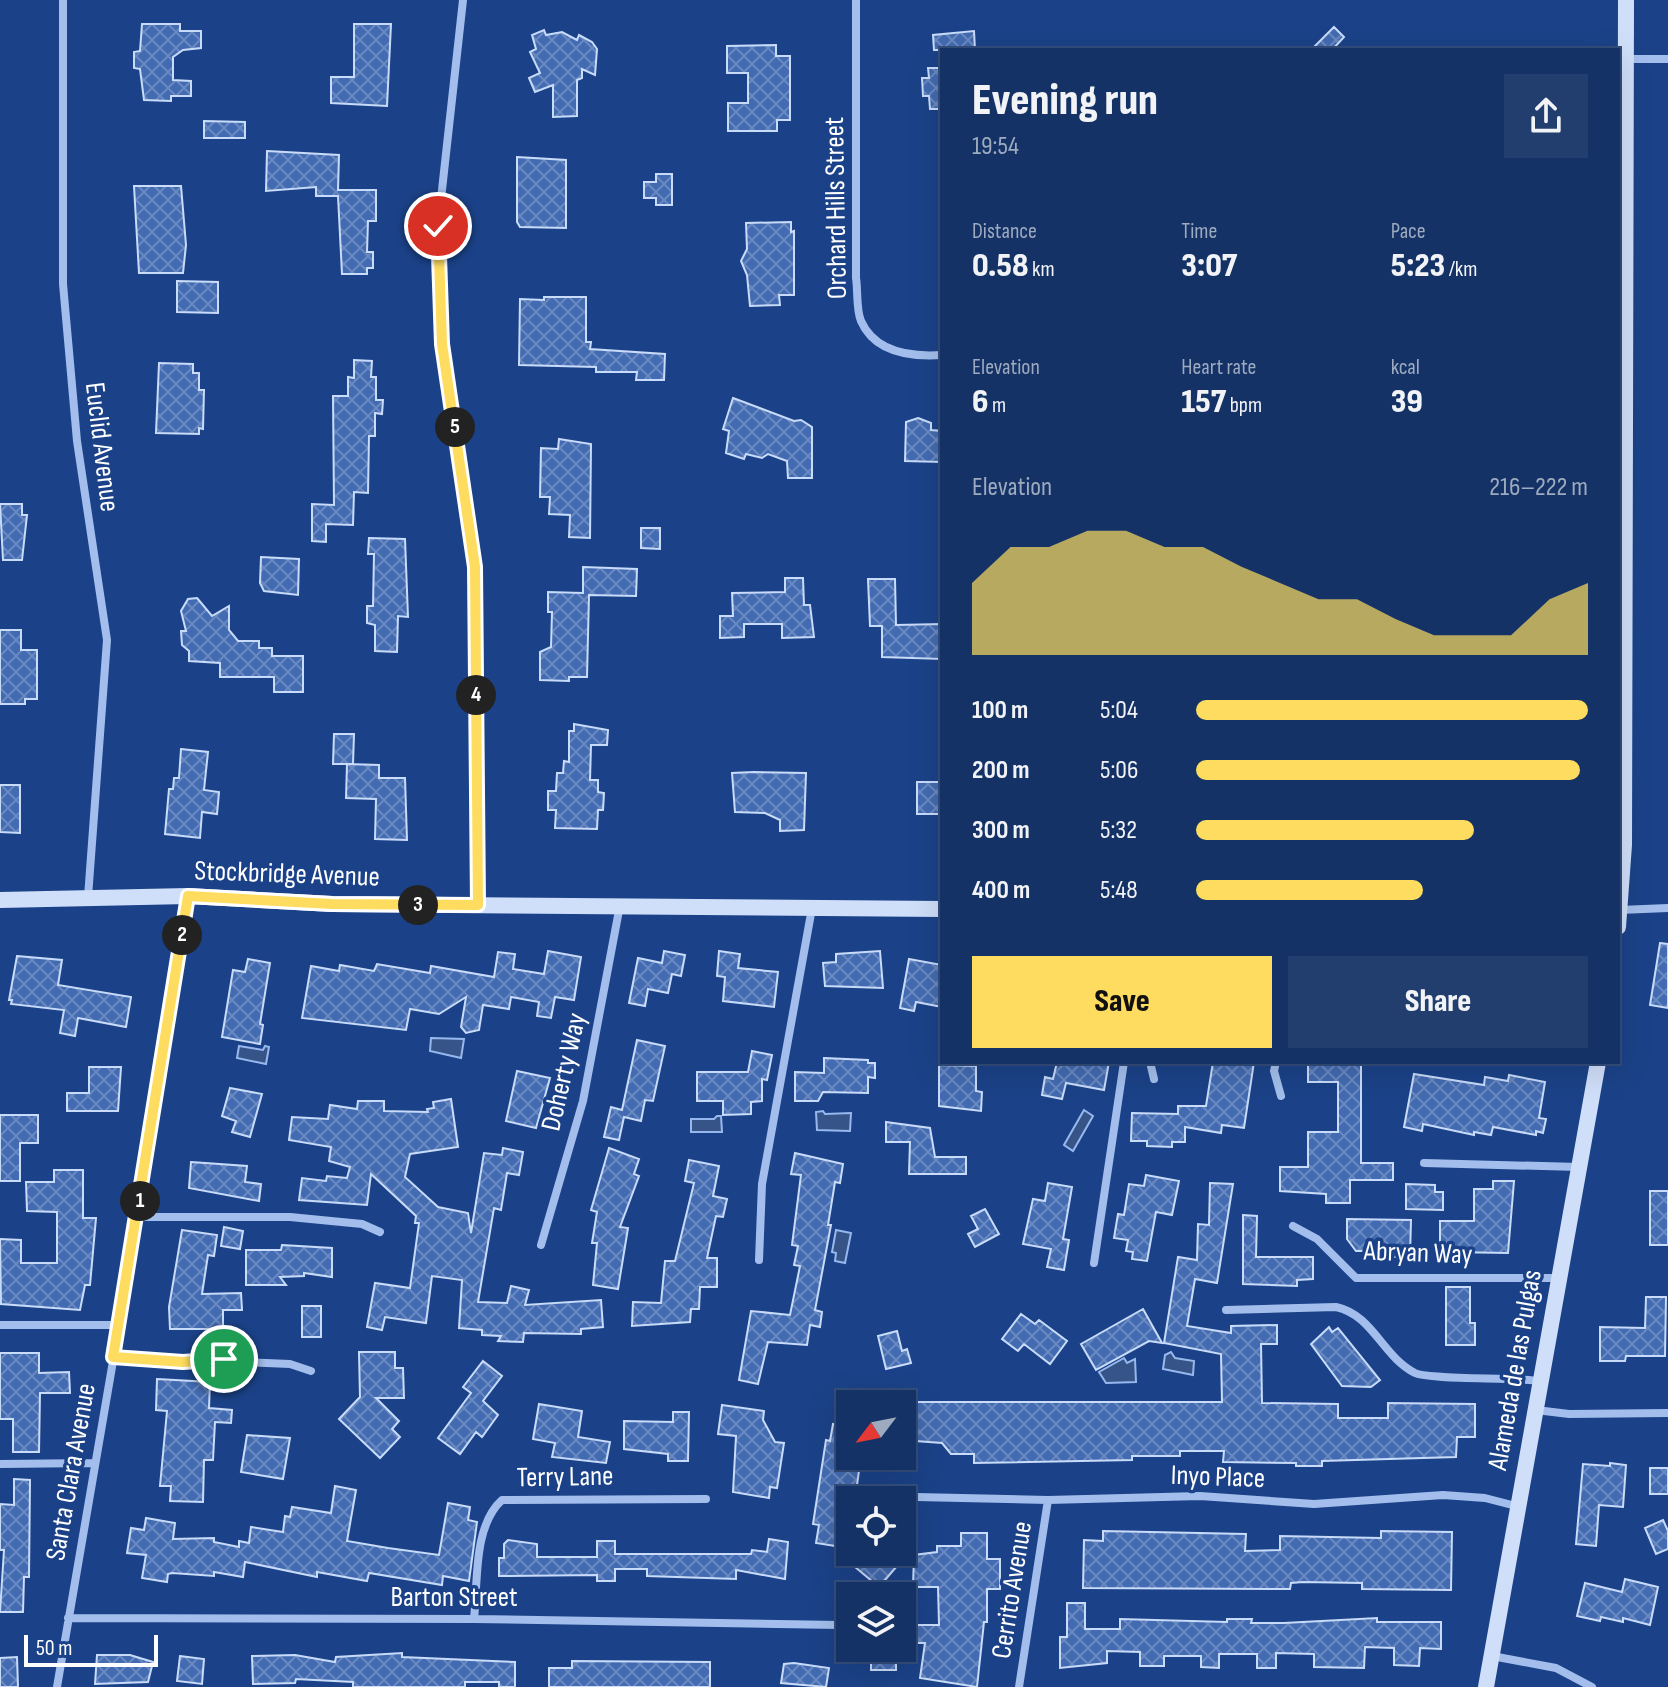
<!DOCTYPE html>
<html lang="en">
<head>
<meta charset="utf-8">
<style>
  body { margin:0; font-family:"Sofia Sans Condensed",sans-serif; background:#213e6f; color:#f1f3f6; height:100vh; display:flex; flex-direction:column; font-size:30px; white-space:nowrap }
  * { box-sizing:border-box; margin:0 }
  p { font-size:26px; color:#9daabf }
  .icon { flex:none; width:44px; height:44px; fill:none; stroke:currentColor; stroke-width:2; stroke-linecap:round; stroke-linejoin:round }
  .map { position:relative; flex:1; overflow:hidden }
  .side { position:absolute; left:940px; top:48px; width:680px; height:1016px; display:flex; flex-direction:column; background:#143266; border-radius:0px; box-shadow:0 8px 32px #0002,0 0 0 2px #334d7a }
  .side>* { flex:none }
  .needle { width:52px; rotate:238deg }
  .controls { position:absolute; left:836px; top:1390px; display:grid; gap:16px }
  .controls a { display:grid; place-items:center; width:80px; height:80px; border-radius:0px; background:#143266; box-shadow:0 8px 32px #0002,0 0 0 2px #334d7a; font-size:40px }
  .scale { position:absolute; left:24px; bottom:20px; width:134px; box-sizing:border-box; padding-left:8px; border:4px solid #fff; border-top:0; font-size:22px; line-height:28px; white-space:nowrap; color:#fff; -webkit-text-stroke:6px #1b4288; paint-order:stroke }
  .pin { position:absolute; display:grid; place-items:center; width:68px; height:68px; color:#fff; margin:-34px; border:4px solid #fff; border-radius:50%; box-shadow:0 2px 8px #0007 }
  .km { position:absolute; width:40px; height:40px; margin:-20px; border-radius:50%; background:#222; color:#fff; font-size:22px; line-height:40px; text-align:center }
  .round { display:grid; place-items:center; flex:none; width:84px; height:84px; border-radius:0px; background:#213e6f }
  .head { display:flex; align-items:center; justify-content:space-between; height:136px; padding:0 32px }
  h1 { font-size:44px; font-weight:800; line-height:60px }
  .stats { display:grid; grid-template-columns:repeat(3,1fr); gap:12px; height:136px; padding:8px 32px }
  .stats div { display:grid; align-content:center }
  .stats b { font-size:34px; font-weight:800 }
  .stats small { font-size:22px; font-weight:400 }
  .stats p { font-size:22px }
  .chart { height:224px; padding:16px 32px }
  .chart p { display:flex; justify-content:space-between }
  .chart svg { width:100%; height:144px; margin-top:8px; fill:#fedc5f; opacity:.7 }
  .cta { display:flex; gap:16px; margin-top:auto; padding:16px 32px }
  .cta a { flex:1; height:92px; border-radius:0px; background:#fedc5f; color:#111; font-size:32px; font-weight:800; line-height:92px; text-align:center }
  .cta a+a { background:#213e6f; color:#f1f3f6 }
  ul { padding:0 32px; list-style:none; font-size:26px }
  li { display:grid; grid-template-columns:128px 96px 1fr; align-items:center; height:60px }
  li i { height:20px; border-radius:10px; background:#fedc5f }
  .map>svg:first-child { display:block }
  .water { fill:#375488; stroke:#96b8ee; stroke-width:2 }
  .building { fill:url(#building-cross-hatch); stroke:#c8dbf9; stroke-width:2 }
  .lines { fill:none; stroke-linecap:round; stroke-linejoin:round }
  .street { stroke:#a3beec; stroke-width:8 }
  .secondary { stroke:#cfdef9; stroke-width:16 }
  .route-casing { stroke:#fff; stroke-width:16 }
  .route { stroke:#fedc5f; stroke-width:10 }
  .labels { text-anchor:middle; dominant-baseline:central; stroke-width:7; stroke-linejoin:round; paint-order:stroke }
  .street-label { font-size:28px; fill:#fff; stroke:#1b4288 }
</style>
</head>
<body>
<div class="map">
<svg width="1668" height="1687" viewBox="0 0 1668 1687">
  <defs>
    <pattern id="building-cross-hatch" width="8" height="8" patternUnits="userSpaceOnUse" patternTransform="scale(2)"><rect width="8" height="8" fill="#436bb1"/><path d="M0 0l8 8M0 8l8-8" fill="none" stroke="#6989c1"/></pattern>
  </defs>
  <rect width="100%" height="100%" fill="#1b4288"/>
  <path class="water" d="M431,1038l33,1 -3,19 -31,-7z
    M239,1046l24,4 2,-4 4,1 -3,17 -29,-6z
    M1084,1110l9,6 -20,35 -9,-6z
    M823,1111l2,3 26,-1 -1,18 -33,-1 -1,-18z
    M717,1116h4l1,16h-31v-13h23z
    M836,1230l15,3 -6,30 -10,-2 1,-8 -4,-1z
    M1171,1352l4,6 19,3 -1,14 -30,-6 2,-14z
    M1124,1358l3,5 8,-4 1,23 -30,1 -7,-11z"/>
  <path class="building" d="M142,24h38v7h21v17l-18,2 -10,7v23l18,1v15h-20v5l-27,-1 -4,-31 -6,-1v-16l6,-1z
    M354,24h37l-4,82 -56,-3v-26h23z
    M1334,27l10,10 -12,13h-21z
    M544,30l2,5 16,-3 15,8 2,-5 13,7 5,7 -2,26 -13,-6v9l-5,2v36l-24,1v-32l-18,7 -6,-14 11,-5 -10,-21 6,-3 -4,-14z
    M974,31l1,19h-41l-1,-15z
    M776,45v11h14v64h-13v11h-49v-28h20v-30h-21v-27z
    M928,68h14v41h-12l-1,-13h-6l-1,-18h7z
    M204,121l41,1v16h-41z
    M267,151l72,4 -1,35h38v31h-8l-1,31h6v16h-6v6h-25l-4,-78h-22v-9l-50,4z
    M517,157l49,3v68l-46,-1 -3,-5z
    M656,174h16v31h-16v-7h-12v-16h12z
    M134,186h47l5,59 -3,28h-44z
    M791,222v10l3,-1v64h-15l1,10 -30,1 -3,-31 -6,-14 6,-12 -1,-26z
    M177,281l41,1v31l-41,-1z
    M544,297h42v45h5l-1,7 75,5 -1,26h-28l1,-8h-41v-5l-77,-2 1,-66 24,1z
    M354,360l18,1 -1,16h5v23h7l-1,14 -7,-1v23h-6l-1,57 -14,-1 -1,33 -27,-1v18l-14,-1v-37l22,1 -1,-109h15v-19l6,1z
    M159,363l34,1v9h6v17h5l-1,39 -4,-1v6l-43,-1z
    M733,398l61,23 7,-1 11,7v51h-24l-1,-17 -19,-7 -6,4 -16,-4 -2,5 -18,-6 3,-22 -6,-2z
    M918,418l13,5v7l11,1v31l-37,-1 1,-39z
    M559,439l32,5 -1,94 -21,-1 1,-22 -21,-1 1,-17h-10l1,-49 17,1z
    M0,504h22v11h5l-5,45h-19z
    M641,528h19v21l-19,-1z
    M369,538l36,1 3,78 -10,-1 -1,36 -22,-1v-26l-8,-2v-17h6l1,-52h-6z
    M261,557l38,2 -1,36 -34,-4 -4,-8z
    M583,567l54,2 -1,27 -47,-1 -2,82h-18v4l-29,-1v-28l11,-5 1,-35h-4v-20l35,1z
    M785,578h18l1,27h6l4,32 -32,1v-14h-38v13l-24,1v-22h13l-1,-23 53,-1z
    M868,579h27l1,46 46,-1v35l-60,-2v-31h-12z
    M197,598l15,18 17,-10v24l9,11h21v7h13v8h31v36h-29v-15h-54v-14l-31,-2v-10l-7,-6 -1,-14h5l-5,-20 7,-12z
    M0,630h21v20h16v49h-12v5h-25z
    M574,724l34,6 -1,15h-16l-1,35h8v12l6,1 -1,17h-5l-1,19 -42,-1 1,-18h-8v-19h8l1,-18h6l1,-12 5,1v-31h5z
    M334,734h20l-1,30h-20z
    M181,749l27,3 -4,38 15,2 -2,22 -15,-2 -2,26 -35,-4 4,-45h4l1,-11h5z
    M347,764l32,1v13h26l2,62 -32,-1 1,-40 -30,-1z
    M754,772l52,1 -2,57 -24,1v-11l-15,-7 -30,-1 -3,-39z
    M917,782h25v32h-25z
    M0,785h20v48l-20,-1z
    M1660,943l8,1v64l-18,-3z
    M548,951l33,6 -7,43 -19,-3 -4,21 -14,-2 2,-14 -28,-5 -2,12 -26,-4 -4,25 -13,3 -5,-6 5,-30 -27,17 -29,-5 -4,21 -104,-12 9,-52 28,5 1,-6 34,6 3,-7 53,9 1,-7 63,11 4,-25 17,2 -2,15 31,5z
    M664,951l21,4 -4,21 -9,-2 -4,19 -20,-4 -3,17 -16,-3 9,-45 24,5z
    M719,951l21,3 -2,14 40,4 -4,35 -51,-6 2,-24 -8,-1z
    M880,951l3,37 -58,-2 -2,-23 13,-1v-8z
    M17,956l45,4 -4,25 73,12 -5,30 -48,-9 -3,18 -15,-3 4,-23 -53,-6 1,-4h-3z
    M248,959l22,4 -10,61 3,1 -3,19 -38,-7 11,-67 12,2z
    M909,959l33,6v42l-26,-5 -2,9 -14,-3z
    M637,1040l28,6 -12,55 -8,-1 -4,21 -17,-4 -5,23 -15,-3 7,-30 11,3z
    M752,1051l20,4 -5,25 -5,-1v22l-11,1v12l-28,1v-14h-26v-29h51z
    M824,1058l44,2v3h7v15l-7,-1v16l-45,-1 -5,9h-23v-29l29,1z
    M1057,1062h52l-5,28 -38,-7 -4,16 -20,-4 3,-18 8,2z
    M1213,1062h41l-10,66 -22,-3 -1,8 -36,-6v15h-13v5l-25,-1v-5h-16l1,-28 46,1v-8h28z
    M1308,1062h53v101h32v17h-43v23h-24v-9l-46,-3v-24h28v-35h30v-50h-30z
    M939,1065l37,1v25l6,1 -1,19 -42,-5z
    M89,1067h32l-3,44h-51v-18h22z
    M517,1071l33,7 -14,50 -30,-7z
    M1414,1074l70,11 1,-8 23,4 1,-6 36,7 -6,36 7,1 -3,14 -7,-2v4l-43,-8 -2,8 -17,-3v3l-51,-11 -1,7 -18,-4z
    M230,1088l32,6 -12,43 -18,-5 4,-11 -14,-5z
    M451,1099l7,48 -48,7 -5,23 33,30 30,6 3,20 13,-80 18,2 1,-7 20,4 -4,23 -12,-2 -6,37 -7,-2 -16,94 29,1 4,-17 18,4 -4,15 76,-5 2,27 -22,2v5l-57,-1 -1,9 -25,-1 3,-5 -19,-1v-5l-23,-2 3,-48 -30,-4 -6,47 -41,-6 -3,13 -15,-3 8,-44 35,5 9,-65h-4l1,-7 -45,-42 -4,31 -68,-5 3,-22 24,3 1,-5 20,2 3,-11 -21,-6 2,-14 -42,-7 3,-23 36,2 2,-14 27,4 1,-8h26v10l44,1 -1,-3 7,-1 -1,-6z
    M0,1115h38v28h-18v38h-20z
    M886,1122l44,6 5,29h31v17h-57l1,-32h-24z
    M609,1148l30,11 -5,15 5,2 -19,51 8,1 -10,61 -25,-4 4,-42h-5l5,-31 -6,-2z
    M795,1153l48,11 -3,19 -5,-1 -7,43h3l-16,85 7,2 -2,15 -10,-2 -3,20 -39,-3 -10,42 -19,-4 12,-69 39,4 10,-49 -6,-1 4,-19 -6,-1 9,-70 -10,-1z
    M689,1160l30,6 -6,30 14,3 -4,18 -7,-1 -9,42h10v29h-17l-1,22h-8l-1,13 -58,4 1,-24 28,1 4,-42h10l19,-78 -9,-2z
    M191,1162l56,4 -2,16 16,2 -2,17 -70,-13z
    M54,1170h29v48h13l-6,67h-5l-5,25 -79,-6 -1,-65 21,1v23h36v-51l-30,-1 -1,-29h28z
    M1146,1175l33,6 -7,34 -16,-3 -9,49 -15,-2 1,-7 -7,-1 2,-11 -14,-2 4,-24 6,1 5,-31 15,2z
    M1493,1181h21l-6,72 -58,-1v-9h-10v-22h34v-32h19z
    M1048,1183l24,4 -9,52 6,1 -5,30 -17,-3 4,-18 -28,-5 10,-45 12,2z
    M1210,1183l23,1 -16,99 -22,-4 -8,47 44,7v-7l46,-1v19h-16l1,59 76,1v14h50v-15l87,1v33h-18l-1,20 -134,4v5h-26v-3l-73,-1 1,-11h-44v5h-48v4l-158,3v-9h-23l-9,-11 -40,-3v-38h320l-1,-48 -57,-11 14,-86 19,3 1,-36 11,1z
    M1406,1184l29,1v7h8v18l-37,-1z
    M1650,1191h18v54h-18z
    M985,1209l14,25 -24,13 -7,-13 10,-5 -7,-13z
    M1243,1215l14,1 -1,41h57v22l-16,1v6l-54,-2z
    M1347,1219l64,1 -1,37h-46v-6h-8l-9,-12z
    M224,1227l19,4 -3,18 -19,-3z
    M182,1230l35,5 -3,21 -6,-1 -6,39 39,-1 1,17h-19v19h-53l-1,-22z
    M282,1245l50,3v29l-28,-4v3l-24,1 6,8h-40v-35h35z
    M1446,1287h24v36h5v22h-29z
    M1646,1297h20l-1,59h-39l-1,5h-25v-34l45,1z
    M302,1306h19v31h-19z
    M1143,1309l19,34 -13,-2 -53,29 -15,-26z
    M1021,1314l14,10 4,-4 28,21 -17,23 -26,-20 -6,7 -16,-12z
    M1329,1327l3,5 6,-4 42,52 -9,7 -29,-1 -31,-42z
    M897,1331l5,20 5,-2 4,14 -25,6 -8,-33z
    M359,1352h36v16h8l1,30h-28l23,23 -7,8 8,8 -20,21 -41,-39 21,-22z
    M0,1353h39v20l30,-1 1,21h-30l-1,59h-26v-33h-13z
    M483,1361l19,15 -19,25 15,14 -16,22 -6,-5 -16,22 -22,-16 33,-45 -8,-6z
    M157,1379l53,3 -1,26 23,2 -1,13 -16,-1 -2,38h-9l-1,42 -33,-1 1,-15h-11l7,-75 -11,-1z
    M539,1404l43,7 -4,26 32,5 -4,21 -54,-6 3,-14 -22,-4z
    M722,1405l42,6 -1,9 12,22 9,1 -7,45 -7,-1 -1,11 -36,-6 3,-56 -18,-2z
    M673,1412h16l-1,49h-20v-7l-44,-5v-28l49,1z
    M833,1424l17,3v29h11l-6,44h-5l-2,48 -32,-5 3,-18 -6,-1 13,-84 4,1z
    M247,1435l43,3 -7,41 -42,-7z
    M1610,1463l16,2 -3,42 -24,-2 -3,41 -20,-2 7,-80 27,2z
    M1650,1468h18v26h-18z
    M14,1479l16,1 -1,97h-5l-1,35h-23l4,-62h-4v-46l14,1z
    M335,1486l21,4 -9,51 41,7 51,7 9,-52 22,4 -2,13 9,2 -8,59 -26,-5 -1,9 -73,-12 -2,8 -50,-9v5l-72,-15 -2,15 -29,-5v4l-42,-3 -4,1 -1,8 -25,-4 4,-23 -19,-2 4,-25 13,2 2,-12 29,5 -2,16 41,-1v4l25,5v-6l10,2 2,-16 32,5 2,-16 5,1 2,-10 39,6z
    M1663,1520l5,11v18l-12,5 -11,-26z
    M1103,1531l143,3 -1,17 35,-1v-14l101,2v-7l71,1 -1,58 -89,-1v-6l-59,-1 -12,1 -1,6 -207,-1 1,-48 19,1z
    M961,1533h26v26h13v30h-13v33h-3l-7,65 -57,-9 5,-35h-23v-18h37l-1,-38h-25l1,-32 23,-3v-6h24z
    M769,1539l19,3 -3,37 -49,-9v9l-89,-3v-7h-32v12h-18v-6l-98,1v-18h5v-14l4,-4 29,4v13h60v-16h18v13h136l1,-4 15,2z
    M858,1552h37l8,7 -24,28 -30,-25z
    M1625,1579l33,8 -8,38 -27,-7v4l-22,-5 -1,4 -23,-5 8,-33 37,9z
    M1067,1603h18v26h35v-10l107,3v-3h25l-1,4h33l93,-5v4h64v27l-21,-1 -1,18 -25,-1v-17l-29,-1 -1,21 -50,-1v-13l-38,-1v15h-19v-14h-38v14l-18,-1v-11h-37v10h-24v-14l-33,-1v12l-47,5v-31h7z
    M871,1648h25v22h-25z
    M402,1653v4l113,5v25h-16v-5h-34v5h-112v-5l-57,-3 -1,4 -42,1 -1,-28 43,-1 40,7 1,-5z
    M97,1655h33l23,7 -5,20 -53,2z
    M180,1656l24,3 -2,25 -25,-3z
    M17,1657l1,30h-18v-29z
    M572,1661l138,1v25h-161v-19h23z
    M794,1663l35,5 -3,19 -45,-4 3,-19z"/>
  <g class="lines">
    <path class="street" d="M63,0v284l14,157 30,199 -19,257
      M463,0l-25,226 4,118 33,223 3,338
      M856,0v278c2,12 0,32 5,43 14,32 51,36 81,34
      M1627,59h41
      M1620,910l48,-2
      M1150,1062l4,17
      M1276,1062l-2,9 7,25
      M1424,1163l155,4
      M138,1217h152l72,7 18,8
      M1293,1226l24,13 39,39h202
      M541,1245l42,-144 37,-196
      M759,1260l3,-76 50,-276
      M1094,1263l30,-201
      M1226,1310l110,-3c37,8 46,49 79,66 15,7 99,4 124,8
      M0,1325h118
      M113,1357l177,7 21,7
      M1536,1410l33,4 99,-1
      M0,1464l94,-1
      M916,1497l132,3 152,-4 114,8 129,-9 42,3 31,8
      M68,1618l406,1 365,6
      M474,1619c4,-37 -1,-93 28,-119l204,-1
      M1492,1656l64,12 36,19
      M57,1687l83,-483 48,-308
      M1019,1687l29,-187"/>
    <path class="secondary" d="M0,900l188,-4 144,8 610,5
      M1618,927l6,-82 2,-845
      M1486,1687l112,-625"/>
  </g>
  <g class="lines">
    <g class="route-casing">
      <path id="route" d="M224,1359l-41,3 -70,-5 75,-461 144,8 146,1 -3,-338 -33,-223 -4,-118"/>
    </g>
    <use href="#route" class="route"/>
  </g>
  <g class="labels">
    <g class="street-label">
      <text transform="translate(836 208) rotate(-91)">Orchard Hills Street</text>
      <text transform="translate(102 447) rotate(83)">Euclid Avenue</text>
      <text transform="translate(287 874) rotate(2)">Stockbridge Avenue</text>
      <text transform="translate(564 1072) rotate(-77)">Doherty Way</text>
      <text transform="translate(1418 1253) rotate(2)">Abryan Way</text>
      <text transform="translate(1515 1370) rotate(-80)">Alameda de las Pulgas</text>
      <text transform="translate(71 1472) rotate(-80)">Santa Clara Avenue</text>
      <text transform="translate(565 1477) rotate(-1)">Terry Lane</text>
      <text transform="translate(1218 1477) rotate(2)">Inyo Place</text>
      <text transform="translate(1012 1590) rotate(-81)">Cerrito Avenue</text>
      <text x="454" y="1597">Barton Street</text>
    </g>
  </g>
</svg>
<div class="controls">
<a><svg class="needle" viewBox="-14 -14 28 28"><path d="M0-13l5 13h-10z" fill="#e53935"/><path d="M0 13l5-13h-10z" fill="#9daabf"/></svg></a>
<a><svg class="icon" aria-label="locate" viewBox="0 0 24 24"><circle cx="12" cy="12" r="6"/><path d="M12 2v4M12 18v4M2 12h4M18 12h4"/></svg></a>
<a><svg class="icon" aria-label="layers" viewBox="0 0 24 24"><path d="M12 4l9 5-9 5-9-5zM3 14l9 5 9-5"/></svg></a>
</div>
<div class="scale">50 m</div>
<div class="pin" style="left:224px;top:1359px;background:#1e9e55"><svg class="icon" aria-label="arrive" viewBox="0 0 24 24"><path d="M6 21V4h12l-3 4 3 4H6"/></svg></div>
<div class="pin" style="left:438px;top:226px;background:#d93025"><svg class="icon" aria-label="check" viewBox="0 0 24 24"><path d="M5 12l5 5 9-10"/></svg></div>
<b class="km" style="left:140px;top:1201px">1</b>
<b class="km" style="left:182px;top:935px">2</b>
<b class="km" style="left:418px;top:905px">3</b>
<b class="km" style="left:476px;top:695px">4</b>
<b class="km" style="left:455px;top:427px">5</b>
<section class="side">
<div class="head"><div><h1>Evening run</h1><p>19:54</p></div><a class="round"><svg class="icon" aria-label="share" viewBox="0 0 24 24"><path d="M12 15V3M7 8l5-5 5 5M5 13v7h14v-7"/></svg></a></div>
<div class="stats">
<div><p>Distance</p><b>0.58<small> km</small></b></div>
<div><p>Time</p><b>3:07</b></div>
<div><p>Pace</p><b>5:23<small> /km</small></b></div>
</div>
<div class="stats">
<div><p>Elevation</p><b>6<small> m</small></b></div>
<div><p>Heart rate</p><b>157<small> bpm</small></b></div>
<div><p>kcal</p><b>39</b></div>
</div>
<div class="chart"><p><span>Elevation</span>216–222 m</p>
<svg viewBox="0 0 160 44" preserveAspectRatio="none"><path d="M0 44V22L10 11L20 11L30 6L40 6L50 11L60 11L70 17L80 22L90 27L100 27L110 33L120 38L130 38L140 38L150 27L160 22V44z"/></svg>
</div>
<ul>
<li><b>100 m</b>5:04<i style="width:100%"></i></li>
<li><b>200 m</b>5:06<i style="width:98%"></i></li>
<li><b>300 m</b>5:32<i style="width:71%"></i></li>
<li><b>400 m</b>5:48<i style="width:58%"></i></li>
</ul>
<div class="cta"><a>Save</a><a>Share</a></div>
</section>
</div>
</body>
</html>
